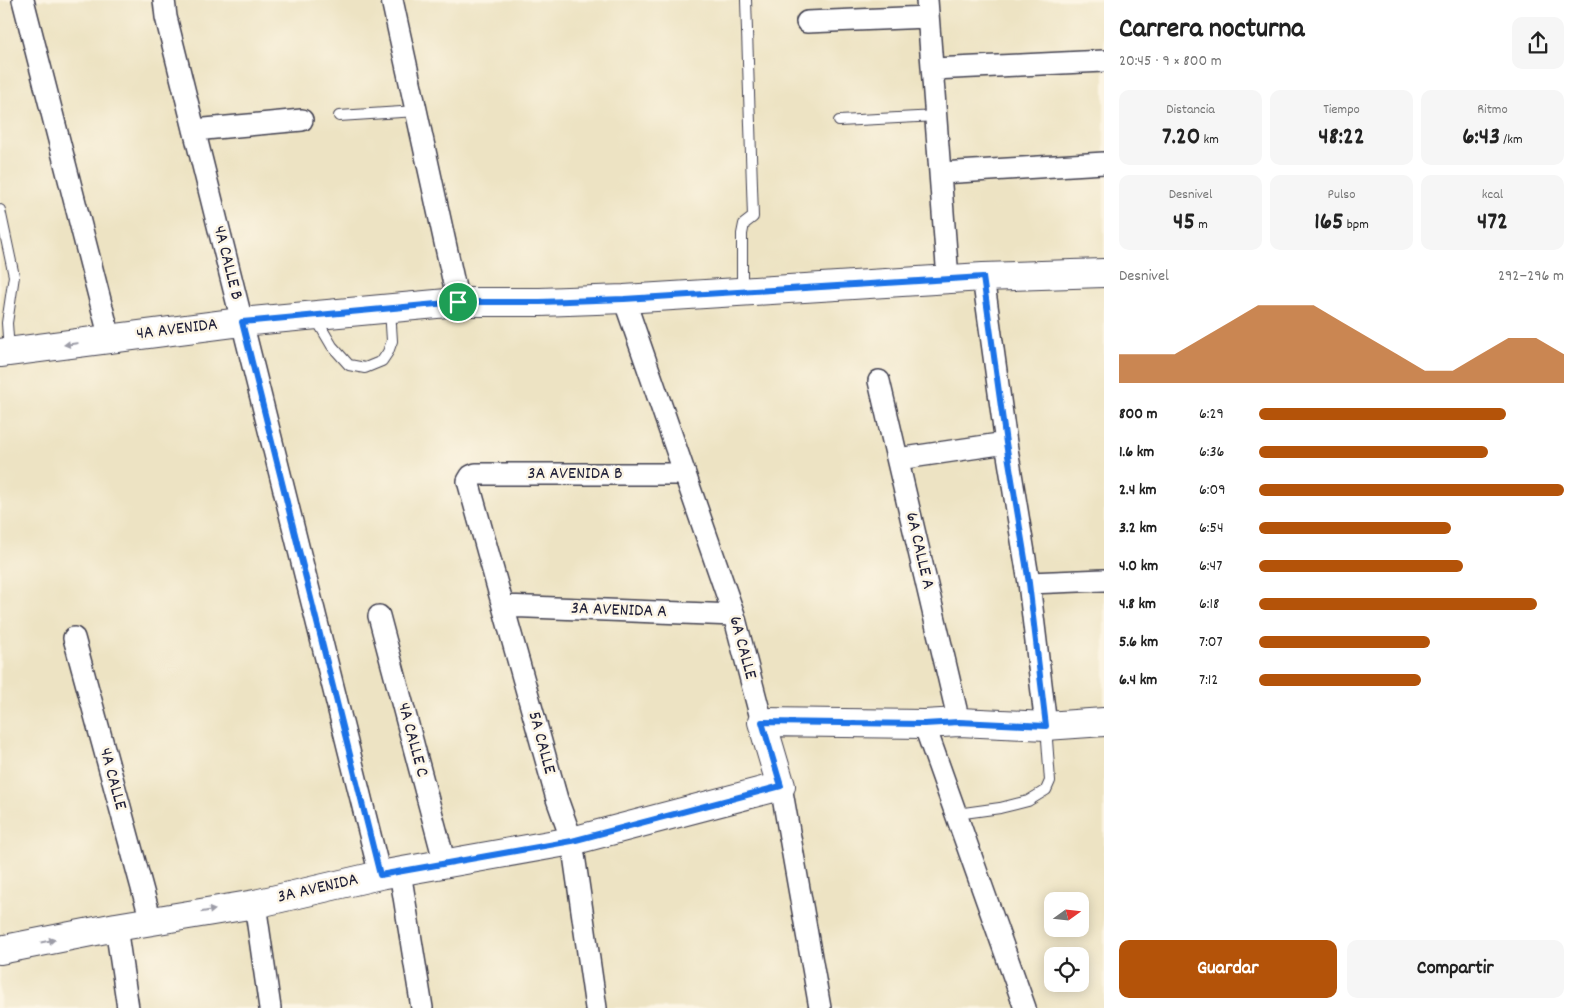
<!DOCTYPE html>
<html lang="es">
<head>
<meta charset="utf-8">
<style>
  body { margin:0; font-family:Dekko,sans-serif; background:#f6f6f6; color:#222; height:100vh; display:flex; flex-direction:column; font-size:19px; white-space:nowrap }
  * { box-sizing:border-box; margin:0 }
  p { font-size:16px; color:#767676 }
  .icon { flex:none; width:28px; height:28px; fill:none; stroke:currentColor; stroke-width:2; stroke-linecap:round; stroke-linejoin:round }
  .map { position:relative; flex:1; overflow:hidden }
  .side { display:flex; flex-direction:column; background:#fff; width:475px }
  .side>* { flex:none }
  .needle { width:32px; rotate:75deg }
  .buttons { position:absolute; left:1044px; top:892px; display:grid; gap:10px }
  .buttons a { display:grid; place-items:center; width:45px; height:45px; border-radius:10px; background:#fff; box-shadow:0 2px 12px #0003; font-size:25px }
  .pin { position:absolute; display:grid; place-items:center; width:42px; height:42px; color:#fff; margin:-21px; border:2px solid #fff; border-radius:50%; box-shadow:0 1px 5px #0007 }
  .round { display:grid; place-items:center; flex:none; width:52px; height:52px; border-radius:10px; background:#f6f6f6 }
  .overview { display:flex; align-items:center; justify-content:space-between; height:85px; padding:0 15px }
  h1 { font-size:28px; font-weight:700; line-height:38px }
  .figures { display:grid; grid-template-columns:repeat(3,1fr); gap:8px; height:85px; padding:5px 15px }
  .figures div { display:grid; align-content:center; border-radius:10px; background:#f6f6f6; text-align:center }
  .figures b { font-size:25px; font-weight:700 }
  .figures small { font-size:14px; font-weight:400 }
  .figures p { font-size:14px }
  .chart { height:140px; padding:10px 15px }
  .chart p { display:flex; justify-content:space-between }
  .chart svg { width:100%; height:90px; margin-top:5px; fill:#b45309; opacity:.7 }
  .button { display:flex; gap:10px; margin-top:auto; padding:10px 15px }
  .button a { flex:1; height:58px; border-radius:10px; background:#b45309; color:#fff; font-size:20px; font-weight:700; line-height:58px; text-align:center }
  .button a+a { background:#f6f6f6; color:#222 }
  ul { padding:0 15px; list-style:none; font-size:16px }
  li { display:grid; grid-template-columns:80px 60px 1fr; align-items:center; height:38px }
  li i { height:12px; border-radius:6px; background:#b45309 }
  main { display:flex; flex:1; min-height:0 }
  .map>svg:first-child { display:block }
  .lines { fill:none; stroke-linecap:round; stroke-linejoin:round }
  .lane-casing { stroke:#403f4f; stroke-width:12 }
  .street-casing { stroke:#403f4f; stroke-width:24 }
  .secondary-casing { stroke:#403f4f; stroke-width:30 }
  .lane { stroke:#fff; stroke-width:10 }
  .street { stroke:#fff; stroke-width:21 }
  .secondary { stroke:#fff; stroke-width:28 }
  .oneway { fill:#9c9ca7 }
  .route-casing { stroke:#fff; stroke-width:10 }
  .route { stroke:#1a73e8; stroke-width:6 }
  .labels { text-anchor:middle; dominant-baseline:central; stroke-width:5; stroke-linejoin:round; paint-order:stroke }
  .street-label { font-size:18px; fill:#22223b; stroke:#fcf5e5 }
</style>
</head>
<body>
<main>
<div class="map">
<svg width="1104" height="1008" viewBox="0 0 1104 1008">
  <rect width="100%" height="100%" fill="#fcf5e5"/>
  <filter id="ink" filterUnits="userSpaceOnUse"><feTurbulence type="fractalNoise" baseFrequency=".02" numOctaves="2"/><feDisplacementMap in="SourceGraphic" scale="10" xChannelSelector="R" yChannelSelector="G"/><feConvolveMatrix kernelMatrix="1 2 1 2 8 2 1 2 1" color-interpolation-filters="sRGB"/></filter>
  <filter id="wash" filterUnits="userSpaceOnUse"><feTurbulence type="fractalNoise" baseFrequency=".0096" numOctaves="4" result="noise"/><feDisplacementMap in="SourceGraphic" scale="20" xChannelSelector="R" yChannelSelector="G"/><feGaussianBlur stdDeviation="1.12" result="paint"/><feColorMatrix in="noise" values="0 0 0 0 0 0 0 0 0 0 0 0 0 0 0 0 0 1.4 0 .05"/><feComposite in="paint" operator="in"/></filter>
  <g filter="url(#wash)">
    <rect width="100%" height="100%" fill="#ede3c3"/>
  </g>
  <g filter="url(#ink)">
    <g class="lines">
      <g class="lane-casing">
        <path id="lane" d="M339,116l78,-5
          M839,121l98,-5
          M0,210l14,66 -7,47 2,28
          M742,291v-57l2,-10 9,-7 -7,-217
          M315,317l17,29 17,19 16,3 17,-7 6,-9 4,-11 -2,-32
          M964,813l36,-5 28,-7 18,-11 4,-9 -4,-55"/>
      </g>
      <g class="street-casing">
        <path id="street" d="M23,0l87,339
          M164,0l2,17 214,858
          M392,0l66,302
          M927,0l21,279
          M807,22l121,-5
          M933,69l171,-8
          M194,130l108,-10
          M941,173l163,-10
          M983,277l23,166 23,140 17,143
          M624,299l110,316 28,107
          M879,381l80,341
          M898,459l108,-16
          M1029,583l75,-3
          M504,606l230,9
          M379,616l66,248
          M74,638l77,283
          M924,724l101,284
          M781,786l39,222
          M400,872l22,136
          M255,904l15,104
          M116,927l12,81
          M596,1008l-24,-167 -15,-42 -89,-318 3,-5 5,-2h209"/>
      </g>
      <g class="secondary-casing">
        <path id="secondary" d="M0,353l241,-31 217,-20h82l84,-3 359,-22 121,-4
          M0,950l116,-23 139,-23 125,-29 192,-34 209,-55 -19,-64 162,2 35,-2 87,4 58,-4"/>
      </g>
      <use href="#lane" class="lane"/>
      <use href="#street" class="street"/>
      <use href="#secondary" class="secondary"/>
    </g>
    <defs><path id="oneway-solid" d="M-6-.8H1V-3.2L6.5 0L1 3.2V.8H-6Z" transform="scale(1.25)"/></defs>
    <g class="oneway">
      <use href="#oneway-solid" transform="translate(71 344) rotate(173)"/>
      <use href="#oneway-solid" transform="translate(208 911) rotate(-9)"/>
      <use href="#oneway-solid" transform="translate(48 941) rotate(-11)"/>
    </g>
  </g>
  <g class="lines" filter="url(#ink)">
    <g class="route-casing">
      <path id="route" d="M983,277l23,166 23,140 17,143 -87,-4 -35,2 -162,-2 19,64 -209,55 -192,34 -138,-553 216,-20h82l84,-3z"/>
    </g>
    <use href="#route" class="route"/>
  </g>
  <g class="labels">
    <g class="street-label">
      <text transform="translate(227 263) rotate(76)">4A CALLE B</text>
      <text transform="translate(177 330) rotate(-7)">4A AVENIDA</text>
      <text x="575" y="474">3A AVENIDA B</text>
      <text transform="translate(919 551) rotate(77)">6A CALLE A</text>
      <text transform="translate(619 611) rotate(2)">3A AVENIDA A</text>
      <text transform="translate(742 648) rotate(75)">6A CALLE</text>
      <text transform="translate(412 740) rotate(75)">4A CALLE C</text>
      <text transform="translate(541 743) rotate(75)">5A CALLE</text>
      <text transform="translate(112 779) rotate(75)">4A CALLE</text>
      <text transform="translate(318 889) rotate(-13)">3A AVENIDA</text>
    </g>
  </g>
</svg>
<div class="buttons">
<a><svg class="needle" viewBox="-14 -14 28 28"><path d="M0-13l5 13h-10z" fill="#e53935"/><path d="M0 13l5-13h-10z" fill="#767676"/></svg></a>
<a><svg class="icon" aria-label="locate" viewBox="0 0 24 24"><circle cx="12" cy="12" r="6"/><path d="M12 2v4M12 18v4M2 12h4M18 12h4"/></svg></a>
</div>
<div class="pin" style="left:458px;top:302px;background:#1e9e55"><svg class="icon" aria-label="arrive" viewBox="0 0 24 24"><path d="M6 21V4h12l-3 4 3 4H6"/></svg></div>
</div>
<section class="side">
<div class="overview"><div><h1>Carrera nocturna</h1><p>20:45 · 9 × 800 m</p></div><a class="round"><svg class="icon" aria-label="share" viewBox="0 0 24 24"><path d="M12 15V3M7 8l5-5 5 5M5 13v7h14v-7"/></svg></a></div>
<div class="figures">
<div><p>Distancia</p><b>7.20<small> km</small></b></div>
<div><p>Tiempo</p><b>48:22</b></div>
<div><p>Ritmo</p><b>6:43<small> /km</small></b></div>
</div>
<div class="figures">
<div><p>Desnivel</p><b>45<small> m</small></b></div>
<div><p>Pulso</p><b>165<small> bpm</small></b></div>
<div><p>kcal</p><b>472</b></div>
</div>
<div class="chart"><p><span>Desnivel</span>292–296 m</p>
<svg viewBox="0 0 160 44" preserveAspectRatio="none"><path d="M0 44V30L10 30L20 30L30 22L40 14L50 6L60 6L70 6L80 14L90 22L100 30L110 38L120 38L130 30L140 22L150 22L160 30V44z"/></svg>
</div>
<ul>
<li><b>800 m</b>6:29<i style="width:81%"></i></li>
<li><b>1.6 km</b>6:36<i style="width:75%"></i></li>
<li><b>2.4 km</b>6:09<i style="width:100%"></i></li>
<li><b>3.2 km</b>6:54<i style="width:63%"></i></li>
<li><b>4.0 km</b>6:47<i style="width:67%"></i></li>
<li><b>4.8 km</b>6:18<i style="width:91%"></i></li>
<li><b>5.6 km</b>7:07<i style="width:56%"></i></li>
<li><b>6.4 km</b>7:12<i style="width:53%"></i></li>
</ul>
<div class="button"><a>Guardar</a><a>Compartir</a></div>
</section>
</main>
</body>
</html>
